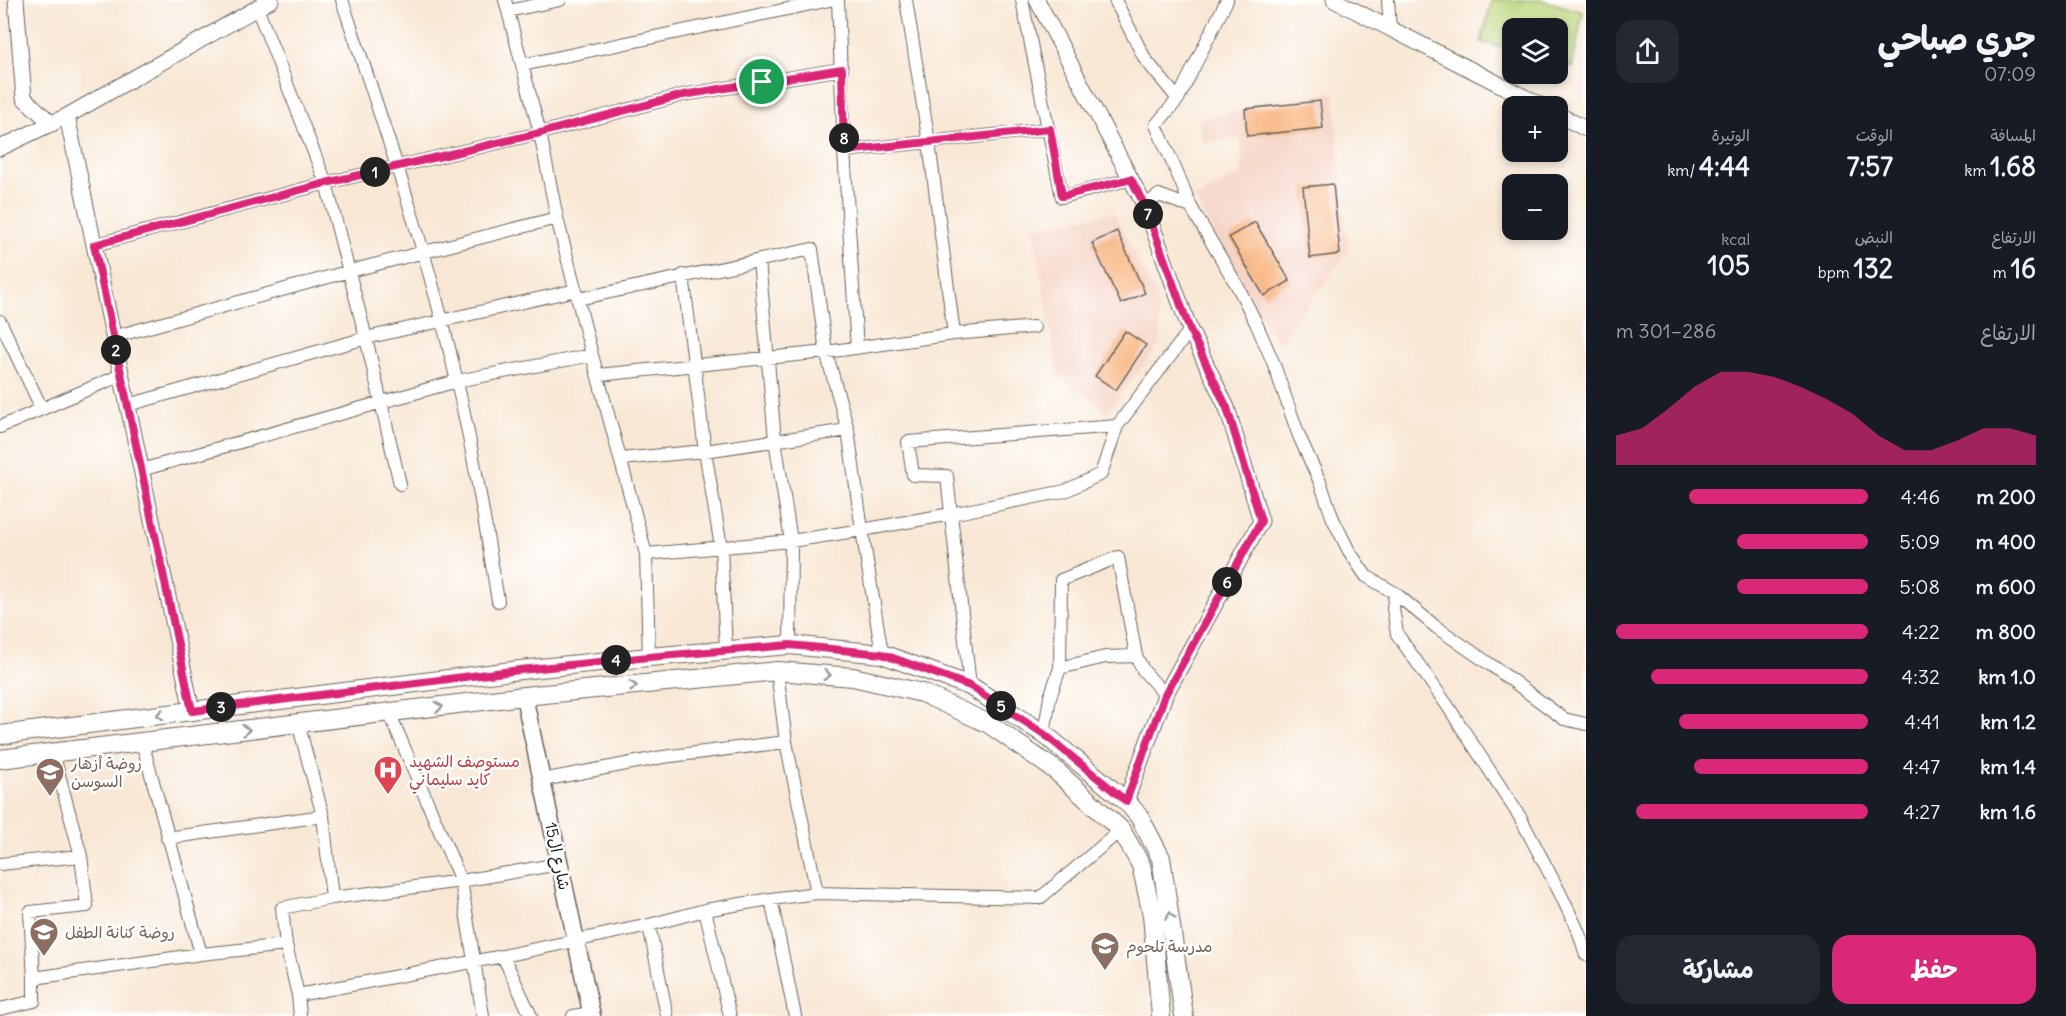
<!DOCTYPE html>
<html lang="ar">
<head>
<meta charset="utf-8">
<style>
  body { margin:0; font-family:Delius,"Playpen Sans Arabic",sans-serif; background:#242831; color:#f1f3f6; direction:rtl; height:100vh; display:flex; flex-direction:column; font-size:22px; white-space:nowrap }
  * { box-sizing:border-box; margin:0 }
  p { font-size:20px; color:#9ea1a6 }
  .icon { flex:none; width:33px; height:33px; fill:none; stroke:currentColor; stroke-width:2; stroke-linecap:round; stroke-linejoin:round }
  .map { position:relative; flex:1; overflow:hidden; direction:ltr }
  .sheet { display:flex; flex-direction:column; background:#171b24; width:480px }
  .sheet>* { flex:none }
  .fabs { position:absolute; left:1502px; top:18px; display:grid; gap:12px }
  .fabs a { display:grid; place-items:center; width:66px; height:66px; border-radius:12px; background:#171b24; box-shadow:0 3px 9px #0003; font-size:30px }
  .pin { position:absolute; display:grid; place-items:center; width:51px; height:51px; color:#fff; margin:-26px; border:3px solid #fff; border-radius:50%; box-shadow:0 2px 6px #0007 }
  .km { position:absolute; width:30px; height:30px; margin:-15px; border-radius:50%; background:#222; color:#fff; font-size:16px; line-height:30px; text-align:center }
  .round { display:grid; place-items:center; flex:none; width:63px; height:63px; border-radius:18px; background:#242831 }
  .summary { display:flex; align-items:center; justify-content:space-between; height:102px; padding:0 30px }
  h1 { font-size:33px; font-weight:700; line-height:45px }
  .metrics { display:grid; grid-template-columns:repeat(3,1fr); gap:9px; height:102px; padding:6px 30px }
  .metrics div { display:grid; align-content:center }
  .metrics b { font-size:26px; font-weight:700 }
  .metrics small { font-size:16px; font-weight:400 }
  .metrics p { font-size:16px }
  .chart { height:168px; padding:12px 30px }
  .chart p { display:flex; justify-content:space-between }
  .chart svg { width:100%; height:108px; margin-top:6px; fill:#db2777; opacity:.7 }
  .primary-button { display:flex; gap:12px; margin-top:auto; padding:12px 30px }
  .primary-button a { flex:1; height:69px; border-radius:18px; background:#db2777; color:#fff; font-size:24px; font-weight:700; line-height:69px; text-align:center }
  .primary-button a+a { background:#242831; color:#f1f3f6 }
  ul { padding:0 30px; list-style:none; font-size:20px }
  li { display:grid; grid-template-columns:96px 72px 1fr; align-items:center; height:45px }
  li i { height:15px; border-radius:8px; background:#db2777 }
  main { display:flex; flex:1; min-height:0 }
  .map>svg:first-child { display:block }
  .built { fill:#f5d2c3 }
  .green { fill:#bcd67b; stroke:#6c794c; stroke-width:1.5 }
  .building { fill:#f8b27d }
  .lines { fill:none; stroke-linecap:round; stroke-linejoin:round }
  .minor-casing { stroke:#69635c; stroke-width:14 }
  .tertiary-casing { stroke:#69635c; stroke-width:17 }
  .secondary-casing { stroke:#69635c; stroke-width:19 }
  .primary-casing { stroke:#69635c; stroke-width:20 }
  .minor { stroke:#fff; stroke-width:12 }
  .tertiary { stroke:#fff; stroke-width:15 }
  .secondary { stroke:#fff; stroke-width:16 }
  .primary { stroke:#fff; stroke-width:18 }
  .oneway { stroke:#999 }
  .route-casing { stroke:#fff; stroke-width:12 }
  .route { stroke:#db2777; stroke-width:8 }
  .labels { text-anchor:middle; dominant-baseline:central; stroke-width:5; stroke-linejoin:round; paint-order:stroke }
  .health-label { font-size:16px; fill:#be3a42; stroke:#fff; text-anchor:start }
  .education-label { font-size:16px; fill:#785e54; stroke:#fff; text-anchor:start }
  .street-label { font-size:16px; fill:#1c1c1c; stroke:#fff }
</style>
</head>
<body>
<main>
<section class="sheet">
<div class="summary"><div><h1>جري صباحي</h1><p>07:09</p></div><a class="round"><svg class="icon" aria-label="share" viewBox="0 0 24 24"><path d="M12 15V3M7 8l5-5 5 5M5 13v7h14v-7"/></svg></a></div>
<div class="metrics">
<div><p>المسافة</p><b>1.68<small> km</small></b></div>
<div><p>الوقت</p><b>7:57</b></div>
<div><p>الوتيرة</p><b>4:44<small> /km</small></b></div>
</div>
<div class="metrics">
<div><p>الارتفاع</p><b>16<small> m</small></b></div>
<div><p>النبض</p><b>132<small> bpm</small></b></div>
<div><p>kcal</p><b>105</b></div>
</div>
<div class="chart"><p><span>الارتفاع</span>286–301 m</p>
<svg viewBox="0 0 160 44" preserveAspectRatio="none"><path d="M0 44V32L10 29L20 21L30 12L40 6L50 6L60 8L70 12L80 17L90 23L100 32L110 38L120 38L130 34L140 29L150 29L160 32V44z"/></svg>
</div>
<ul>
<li><b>200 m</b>4:46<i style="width:71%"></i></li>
<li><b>400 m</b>5:09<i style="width:52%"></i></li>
<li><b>600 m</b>5:08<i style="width:52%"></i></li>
<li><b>800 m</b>4:22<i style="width:100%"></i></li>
<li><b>1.0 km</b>4:32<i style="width:86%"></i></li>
<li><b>1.2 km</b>4:41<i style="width:75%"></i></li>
<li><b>1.4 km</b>4:47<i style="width:69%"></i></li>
<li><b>1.6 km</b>4:27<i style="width:92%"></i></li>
</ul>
<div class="primary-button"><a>حفظ</a><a>مشاركة</a></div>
</section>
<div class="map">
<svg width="1586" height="1016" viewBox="0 0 1586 1016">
  <rect width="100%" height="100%" fill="#fff"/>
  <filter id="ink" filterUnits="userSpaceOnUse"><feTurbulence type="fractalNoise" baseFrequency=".0167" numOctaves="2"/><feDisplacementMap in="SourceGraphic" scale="12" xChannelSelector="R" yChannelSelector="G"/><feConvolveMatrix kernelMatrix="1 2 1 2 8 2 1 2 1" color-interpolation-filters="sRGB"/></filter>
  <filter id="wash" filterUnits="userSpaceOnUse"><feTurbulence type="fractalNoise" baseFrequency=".008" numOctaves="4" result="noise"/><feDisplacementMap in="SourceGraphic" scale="24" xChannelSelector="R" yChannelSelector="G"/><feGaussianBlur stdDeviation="1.35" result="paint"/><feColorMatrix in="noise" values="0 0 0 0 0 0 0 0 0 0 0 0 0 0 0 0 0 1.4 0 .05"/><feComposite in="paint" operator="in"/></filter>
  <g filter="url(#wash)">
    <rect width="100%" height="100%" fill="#f8e7d4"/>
    <path class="built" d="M1334,92l14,160 -70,93 -84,-147 48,-25 -1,-34 -38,4 -5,-25z
      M1114,212l42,84 5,35 -1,13 -53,68 -49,-37 -25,-147z"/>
    <path class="green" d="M1492,0h50l41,12 -11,55 -15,-4v-35h-45v22l-31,-8z"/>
    <g id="blocks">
      <path class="building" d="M1320,101l3,27 -76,8 -2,-27z
        M1333,184l7,70 -30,4 -7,-71z
        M1255,222l35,59 -26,15 -35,-59z
        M1117,231l28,62 -24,11 -29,-61z
        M1125,331l21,14 -30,45 -21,-14z"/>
    </g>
  </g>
  <g filter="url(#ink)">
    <use href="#blocks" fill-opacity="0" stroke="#69635c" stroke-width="1.5"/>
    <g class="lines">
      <g class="minor-casing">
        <path id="minor" d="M342,0c42,126 86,253 115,382 17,73 29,146 41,219
          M505,0l35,133 17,85 35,137 54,199 3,103
          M838,0l6,151 13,197
          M906,0l23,143 25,191
          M1022,0l40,197 68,-18
          M1115,0l30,59 33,40
          M1227,0l-49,99 -22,26 25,57 10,25 48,82 17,34 17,39 26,74 21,46 13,37 16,32 17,25 29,17 41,34 55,38 73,54 22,5
          M1388,0l2,29
          M257,8l69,175 40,155 34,146
          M508,11l52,-11
          M522,65l308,-65
          M844,151l205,-22
          M1145,206l14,-11 32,12
          M94,245l232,-62 214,-50 143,-38 159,-26
          M759,260l16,180 16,101 -1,104
          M683,275l22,176 16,96 5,103
          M578,299l234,-50 14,103 22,78 14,100 20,124
          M0,321l42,88
          M113,337l237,-66 207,-53
          M598,375l228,-23 128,-18 80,-7
          M128,405l238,-67 210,-48
          M0,427l121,-52
          M620,459l85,-8 143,-21
          M141,470l316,-89 135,-26
          M646,554l145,-13 71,-11 89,-16 -4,-38 -34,-1 -5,-33 209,-16
          M1395,593l-2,15 4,26 50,71 73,112 40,76 19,40 7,22
          M1060,668l1,-88 57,-23 18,99
          M777,671l9,71 31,151
          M970,686l-19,-172 114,-23 36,-17 16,-48 73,-96
          M389,712l72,169 22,135
          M298,723l25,93 9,82
          M1044,734l6,-37 10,-29 45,-11 31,-1 7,14 22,25
          M142,742l59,212
          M542,780l121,-23 123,-15
          M167,838l156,-22
          M0,864l81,-8
          M771,899l24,117
          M705,910l25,106
          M649,925l18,91
          M503,956l28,60
          M34,978l-4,-66 57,-6 -6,-50 -28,-103
          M298,995l205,-39 146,-31 56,-15 66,-11 46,-6 223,5 81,-68
          M0,1009l34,-8v-23l167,-24 85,-9
          M300,1016l-2,-21 -12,-50 -4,-37 50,-10 129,-17 98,-17
          M573,1016l18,-3"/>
      </g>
      <g class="tertiary-casing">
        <path id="tertiary" d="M16,0l8,98 28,26
          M1037,0l108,206 45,124 37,78 34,113 -96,174 -39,106
          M1334,0l208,106
          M1557,114l29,15
          M67,116l125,595
          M0,148l67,-32 204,-116"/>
      </g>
      <g class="secondary-casing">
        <path id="secondary" d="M524,696l68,320"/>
      </g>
      <g class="primary-casing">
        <path id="primary" d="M0,735l520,-65 129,-13 141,-12 92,9 88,32 74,48 82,67 13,15 22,42 23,158
          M0,759l524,-63 253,-25 76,6 69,16 67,31 66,46 66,60 20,35 11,50 9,101"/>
      </g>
      <use href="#minor" class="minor"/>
      <use href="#tertiary" class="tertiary"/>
      <use href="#secondary" class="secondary"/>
      <use href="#primary" class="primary"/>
    </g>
    <defs><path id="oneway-chevron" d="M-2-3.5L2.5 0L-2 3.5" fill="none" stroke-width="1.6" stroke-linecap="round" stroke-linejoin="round" transform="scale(1.5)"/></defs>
    <g class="oneway">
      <use href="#oneway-chevron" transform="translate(827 675) rotate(4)"/>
      <use href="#oneway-chevron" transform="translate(633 686) rotate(-6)"/>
      <use href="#oneway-chevron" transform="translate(439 707) rotate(-7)"/>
      <use href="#oneway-chevron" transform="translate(160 715) rotate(173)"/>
      <use href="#oneway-chevron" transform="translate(246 730) rotate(-7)"/>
      <use href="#oneway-chevron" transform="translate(1170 916) rotate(-98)"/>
    </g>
  </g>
  <g class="lines" filter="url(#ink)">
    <g class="route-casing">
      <path id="route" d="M842,69l2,82 206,-22 12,67 69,-17 14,27 45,124 37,78 34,113 -96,174 -39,106 -82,-67 -74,-48 -88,-32 -92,-9 -141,12 -129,13 -328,41 -98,-466 232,-62 214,-50 143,-38z"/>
    </g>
    <use href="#route" class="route"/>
  </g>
  <defs>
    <g id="hospital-pin" transform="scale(1.5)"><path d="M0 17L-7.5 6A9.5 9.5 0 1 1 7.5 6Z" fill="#e0444e" stroke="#fff"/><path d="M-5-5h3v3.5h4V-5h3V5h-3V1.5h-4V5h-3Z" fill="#fff"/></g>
    <g id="school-pin" transform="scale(1.5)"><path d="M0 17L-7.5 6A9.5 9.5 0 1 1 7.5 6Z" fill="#8d6e63" stroke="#fff"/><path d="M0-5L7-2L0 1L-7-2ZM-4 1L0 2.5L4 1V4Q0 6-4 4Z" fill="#fff"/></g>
  </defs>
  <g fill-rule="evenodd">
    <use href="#hospital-pin" x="388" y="770"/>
    <use href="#school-pin" x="50" y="772"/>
    <use href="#school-pin" x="44" y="932"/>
    <use href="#school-pin" x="1105" y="946"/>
  </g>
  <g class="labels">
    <g class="health-label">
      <text x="409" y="761">مستوصف الشهيد<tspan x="409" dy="18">كايد سليماني</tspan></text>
    </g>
    <g class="education-label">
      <text x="71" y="763">روضة أزهار<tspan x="71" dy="18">السوسن</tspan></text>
      <text x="65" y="932">روضة كنانة الطفل</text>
      <text x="1126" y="946">مدرسة تلحوم</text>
    </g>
    <g class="street-label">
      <text transform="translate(558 856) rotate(78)">شارع ال15</text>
    </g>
  </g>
</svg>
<div class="fabs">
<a><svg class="icon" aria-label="layers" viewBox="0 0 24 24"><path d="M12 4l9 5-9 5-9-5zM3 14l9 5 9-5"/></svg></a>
<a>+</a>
<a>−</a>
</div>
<div class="pin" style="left:762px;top:82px;background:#1e9e55"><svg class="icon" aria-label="arrive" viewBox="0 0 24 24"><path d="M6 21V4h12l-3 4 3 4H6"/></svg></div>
<b class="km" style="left:375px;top:172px">1</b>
<b class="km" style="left:116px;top:350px">2</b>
<b class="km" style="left:221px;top:707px">3</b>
<b class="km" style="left:616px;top:660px">4</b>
<b class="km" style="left:1001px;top:706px">5</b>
<b class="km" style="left:1227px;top:582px">6</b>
<b class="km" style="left:1148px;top:214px">7</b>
<b class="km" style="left:844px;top:138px">8</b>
</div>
</main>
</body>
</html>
